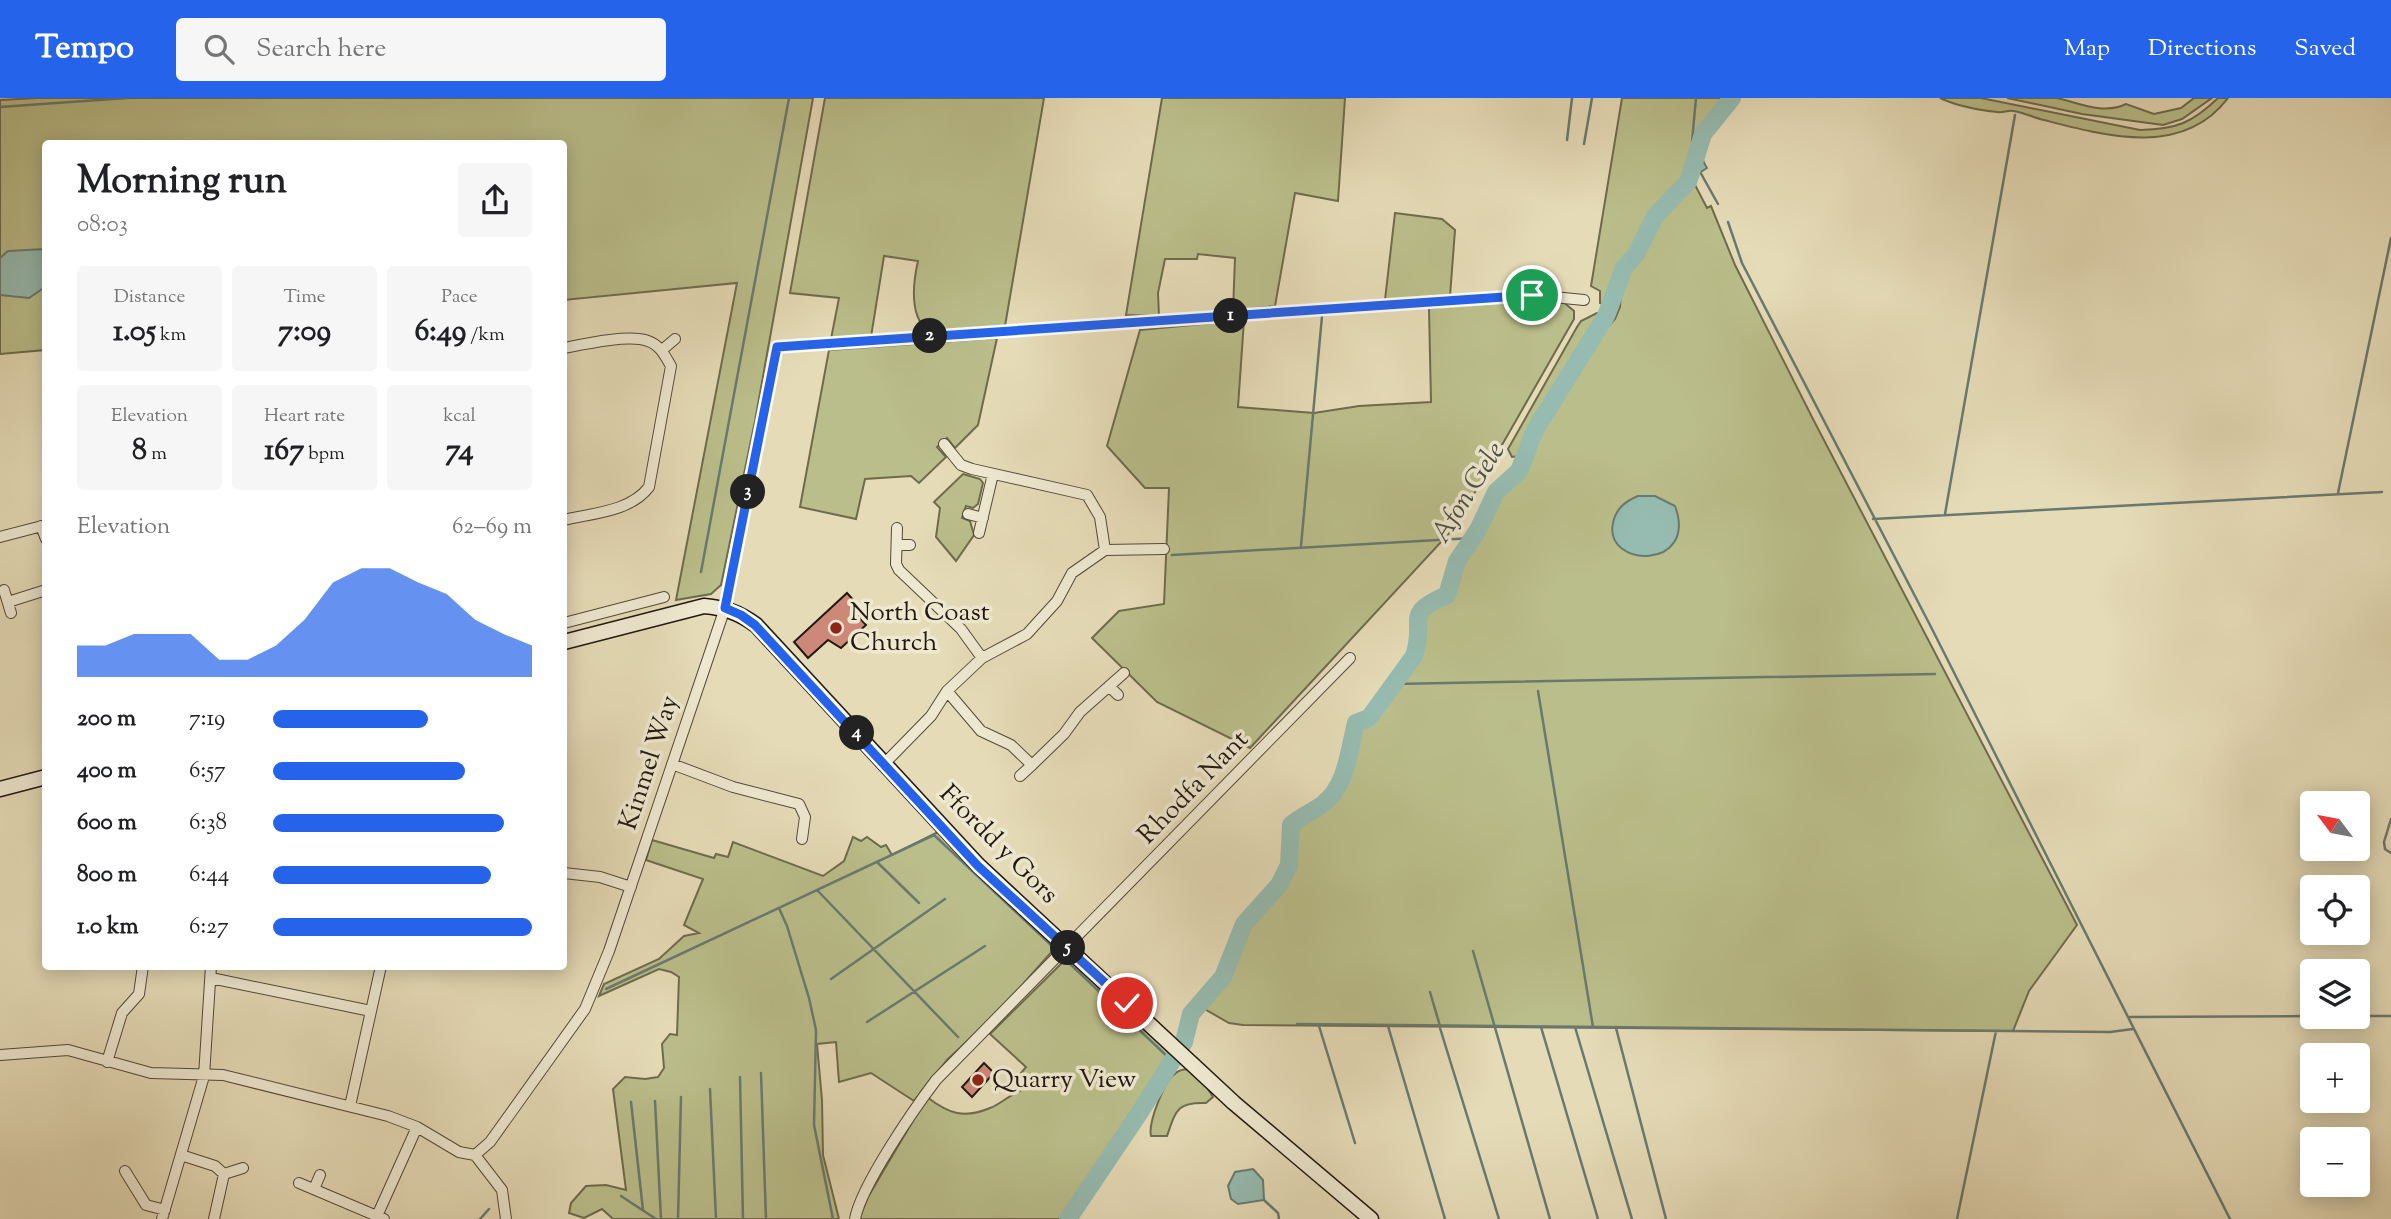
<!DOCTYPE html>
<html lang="en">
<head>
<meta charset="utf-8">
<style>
  body { margin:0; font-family:"Sorts Mill Goudy",serif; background:#f6f6f6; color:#202124; height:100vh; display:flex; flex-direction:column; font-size:26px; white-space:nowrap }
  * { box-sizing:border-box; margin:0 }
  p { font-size:23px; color:#757577 }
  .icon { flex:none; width:38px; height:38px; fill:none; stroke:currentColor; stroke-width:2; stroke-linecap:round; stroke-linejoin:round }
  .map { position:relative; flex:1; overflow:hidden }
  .side { position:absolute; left:42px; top:42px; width:525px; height:830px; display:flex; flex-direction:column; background:#fff; border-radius:7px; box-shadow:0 4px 18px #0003 }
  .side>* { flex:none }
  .needle { width:46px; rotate:302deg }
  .controls { position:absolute; left:2300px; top:693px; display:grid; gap:14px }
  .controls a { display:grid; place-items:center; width:70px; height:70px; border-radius:7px; background:#fff; box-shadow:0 4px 18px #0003; font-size:35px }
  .pin { position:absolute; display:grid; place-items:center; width:60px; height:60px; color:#fff; margin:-30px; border:4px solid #fff; border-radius:50%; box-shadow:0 2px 7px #0007 }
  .km { position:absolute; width:35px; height:35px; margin:-18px; border-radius:50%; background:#222; color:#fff; font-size:19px; line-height:35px; text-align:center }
  .round { display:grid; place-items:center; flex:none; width:74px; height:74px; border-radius:7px; background:#f6f6f6 }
  .head { display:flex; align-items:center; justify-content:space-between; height:119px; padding:0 35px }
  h1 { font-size:38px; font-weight:700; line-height:52px }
  .stats { display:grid; grid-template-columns:repeat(3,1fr); gap:10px; height:119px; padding:7px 35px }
  .stats div { display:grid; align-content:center; border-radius:7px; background:#f6f6f6; text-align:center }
  .stats b { font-size:30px; font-weight:700 }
  .stats small { font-size:19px; font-weight:400 }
  .stats p { font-size:19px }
  .chart { height:196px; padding:14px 35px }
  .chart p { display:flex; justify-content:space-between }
  .chart svg { width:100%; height:126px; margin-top:7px; fill:#2563eb; opacity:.7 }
  ul { padding:0 35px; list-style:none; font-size:23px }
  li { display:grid; grid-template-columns:112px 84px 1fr; align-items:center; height:52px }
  li i { height:18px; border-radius:9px; background:#2563eb }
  header { display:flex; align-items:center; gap:42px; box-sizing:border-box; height:98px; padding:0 35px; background:#2563eb; color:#fff }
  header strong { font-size:33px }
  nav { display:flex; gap:38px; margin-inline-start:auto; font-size:24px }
  .search { width:490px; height:63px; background:#f6f6f6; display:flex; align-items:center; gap:18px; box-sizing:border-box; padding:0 24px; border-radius:7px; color:#757577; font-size:26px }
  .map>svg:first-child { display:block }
  .green { fill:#babe8a; stroke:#6e6b4d; stroke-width:2 }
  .water { fill:#96bbb0; stroke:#687a70; stroke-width:2 }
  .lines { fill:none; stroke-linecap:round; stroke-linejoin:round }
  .stream { stroke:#687a70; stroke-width:2.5 }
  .river { stroke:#96bbb0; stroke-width:18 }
  .building { fill:#cd8879; stroke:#221810; stroke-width:2 }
  .street-casing { stroke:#53493a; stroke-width:12 }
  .secondary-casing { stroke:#221810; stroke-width:17 }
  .street { stroke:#eee8d0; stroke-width:10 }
  .secondary { stroke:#eee8d0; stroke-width:14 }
  .route-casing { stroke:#fff; stroke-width:14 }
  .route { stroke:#2563eb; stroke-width:9 }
  .poi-dot { fill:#8f2418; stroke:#eee8d0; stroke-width:2.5 }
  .labels { text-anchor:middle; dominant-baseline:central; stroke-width:7; stroke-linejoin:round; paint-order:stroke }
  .poi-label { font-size:26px; fill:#221810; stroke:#eee8d0; text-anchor:start }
  .street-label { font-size:26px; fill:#221810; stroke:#eee8d0 }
  .water-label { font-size:28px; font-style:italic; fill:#4b5148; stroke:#eee8d0 }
</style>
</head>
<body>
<header>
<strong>Tempo</strong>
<div class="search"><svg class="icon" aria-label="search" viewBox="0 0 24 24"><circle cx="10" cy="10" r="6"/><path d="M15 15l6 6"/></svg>Search here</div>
<nav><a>Map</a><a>Directions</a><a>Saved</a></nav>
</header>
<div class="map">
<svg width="2391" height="1121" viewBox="0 0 2391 1121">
  <rect width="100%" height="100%" fill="#e5dbb7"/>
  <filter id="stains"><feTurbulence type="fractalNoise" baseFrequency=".00286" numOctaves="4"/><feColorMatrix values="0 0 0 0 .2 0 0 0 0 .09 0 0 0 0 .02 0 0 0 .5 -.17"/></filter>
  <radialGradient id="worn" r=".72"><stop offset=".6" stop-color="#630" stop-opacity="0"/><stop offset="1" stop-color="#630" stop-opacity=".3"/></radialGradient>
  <path class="green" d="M37,0h776l-58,323 -34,164 -10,9 -35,6 61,-317 -173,17v-156h-518l-1,206 -45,4v-254z
    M825,0h219l-39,228 -78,5c-18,-17 -14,-48 -9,-70l-34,-5 -13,81 -40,2 8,-41 -49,-5z
    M1162,0h183l-7,103 -43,-8 -20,113 -42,5 2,-53 -37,-4 -1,5h-32l-7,34 1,23 -33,-1z
    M1622,0h105l-32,43 -13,46 -29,28 -19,37 -17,19 -11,34 -6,-2v-12l-9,-5z
    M1940,0h41l159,32c37,-1 52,-7 78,-32h10c-45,60 -122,38 -184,22 -10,-2 -21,-8 -31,-9 -5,-1 -10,2 -16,1 -18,-2 -40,-6 -57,-14z
    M2007,0c15,0 35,0 50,0 22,5 47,17 69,6l28,10 27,-6 13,-10h18l-30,21 -19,6 -81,-11z
    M1694,85l13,25 4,-2 24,59 79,156 263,504 -48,66 -16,40 -770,-6 -14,-2 -28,-16 27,-31 19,-49 32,-37 13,-23 3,-40 9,-9 27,-14 7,-8 16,-35 7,-32 52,-65 9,-22v-28l6,-6 19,-9 12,-34 23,-37 16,-32 23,-23 15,-41 58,-90 21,-23 5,-12 2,-29 21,-27 9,-25z
    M1395,115l47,6 13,11 -5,66 -65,4z
    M1535,201l27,2 12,10v8l-119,208 -205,221 -93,-46 -65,-64 27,-27 45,-7 5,-116h-24l-38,-42 33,-116 104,-10 -6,87 76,6 45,-7 72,-4 -2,-94z
    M1597,215l5,5c-30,44 -62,89 -83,138l-7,1 -4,-8 69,-122 4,-6z
    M997,240l-19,87 -23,23 -8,-10 -10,9 9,10 -27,26 -8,-7 -46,3 -9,40 -56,-12 29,-157z
    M963,376l17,5 3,4 -5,21 -5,4 -7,-2 -4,12 8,3 4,14 -18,26 -20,-24 4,-29 -6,-6z
    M938,734l118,115 -60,67 -49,46 -33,41 -43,-28 -32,9 -3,-40 -19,2 5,56 1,55 16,64h-226l-11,-10 -18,9 -15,-5 2,-10 15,-17 20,-1 20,5 -13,-101 12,-12 20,2 13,-2 6,-9 -2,-24 8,-10 7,1 2,-58 -8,-5 -12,-3 -60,27 5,-12 55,-25 25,-23 15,-3 -15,-8 19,-46 -57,-19 6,-20 62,18 2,-4 12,3 5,-15 90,34 21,-15 9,-24 8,4 6,-4 14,10 5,-2 6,10z
    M1068,859l104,97 -111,165h-202l9,-22 59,-100c22,17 37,22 63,11 11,-4 19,-13 30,-17l-4,-12 10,-12 -36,-33z
    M1187,971l19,17 7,11 -7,6c-29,-1 -30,7 -39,33h-16c-3,-13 13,-55 25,-63 3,-3 7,-3 11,-4z"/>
  <path class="water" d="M1719,16c-12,19 -26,32 -12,54l-8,5 -6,-5 -5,14 -21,23 18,-23 10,-41 8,-13z
    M45,151v38l-16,11 -29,-3v-37l8,-7z
    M1638,398h17l20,10c24,65 -72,62 -62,17 3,-15 13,-22 25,-27z
    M1253,1071l10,11 1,20 -26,4 -7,-5 -3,-13 7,-14z"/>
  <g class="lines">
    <path class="stream" d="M0,9l127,-9
      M1567,42l5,-42
      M1692,44l4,-44
      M1584,46l8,-46
      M1699,72l19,34
      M1728,124l14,41 188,362 300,594
      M2338,395l53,-255
      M1945,416l70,-399
      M1873,421l509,-27
      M1301,448l21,-230
      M1172,457l301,-17
      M701,474l88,-474
      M1393,586l542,-10
      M1538,593l55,336
      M2391,721l-7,23 1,7 6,4
      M877,764l42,41
      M817,792l141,147
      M779,810l8,18 22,72 7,32 -2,95 19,94
      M1473,853l77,268
      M1067,863l105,100
      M831,881l114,-80
      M606,891l328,-154 118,111
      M1430,894l10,34
      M2357,918h34
      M2130,919l182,-1
      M867,924l118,-76
      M1297,926l813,8 23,-3
      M1319,928l36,117
      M1388,928l57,193
      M1541,929l57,192
      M1575,929l57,192
      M1440,930l59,191
      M1616,930l50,191
      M761,975l5,146
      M740,979l3,142
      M710,991l6,130
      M655,1003l6,118
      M631,1004l12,108
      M621,1098l35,23
      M1264,1102l14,13 1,6
      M480,1121l9,-10
      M678,1121l3,-122
      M1957,1121l39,-188"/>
    <path class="river" d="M1068,1121l72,-107 44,-70 7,-28 32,-37 21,-53 35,-39 10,-20 2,-40c10,-9 22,-13 32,-21 24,-18 26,-55 33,-81l13,-5 45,-62c13,-38 -13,-41 33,-61l10,-34 21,-31 18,-38 23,-21 16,-41 71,-114 18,-48 12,-14 20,-39 32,-33 15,-48 29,-36"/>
  </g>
  <path class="building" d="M847,495l9,10 -5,5 15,17 -25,23 -13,-8 -20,18 -14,-16z
    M984,965l10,10 -22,24 -10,-10z"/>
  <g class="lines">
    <g class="street-casing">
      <path id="street" d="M564,250c20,-4 65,-14 84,-7 12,4 17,15 23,25l-22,121c-19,25 -57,26 -85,33
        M662,252l13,-11
        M944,346l17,21 11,4 115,26 13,22 5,33
        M968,416l15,4
        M41,428l5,13
        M897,430l-1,36 3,6 62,59 21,29
        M979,435l14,-59
        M0,439l46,-12
        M897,447h13
        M4,492l7,23
        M8,504l38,-12
        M564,525l100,-26
        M1109,588l9,9
        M947,593l34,40 30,14 21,20 32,-31 16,-22 44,-39
        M885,665l46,-47 16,-25 35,-33 45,-24 30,-33 15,-28 33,-23 59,-1
        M672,666l61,23 66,17 6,13 -3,22
        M1020,678l12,-11
        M564,775l36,4 31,10
        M211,880l160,33
        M0,957l68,-5 83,23 72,2 165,41 29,11 42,25 16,3 27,35 4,29
        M107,964l15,-49 17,-19 4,-28
        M350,1008l31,-140
        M181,1057l34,11 9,8 -10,45
        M475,1057l15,-13 95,-133 24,-58 116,-343 52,-261 756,-52 51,5
        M125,1073l21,34 19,5
        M224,1076l19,-6
        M299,1085l85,36
        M314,1091l6,-14
        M377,1118l40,-89
        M162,1121l42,-143 7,-110
        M855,1121c6,-33 59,-110 81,-139l414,-422"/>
    </g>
    <g class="secondary-casing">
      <path id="secondary" d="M564,544l140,-36c21,2 34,6 52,19l222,240 256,238 137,116
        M0,691l46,-12"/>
    </g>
    <use href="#street" class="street"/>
    <use href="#secondary" class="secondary"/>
  </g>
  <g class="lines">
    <g class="route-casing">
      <path id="route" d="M1127,905l-149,-137 -223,-241 -14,-10 -16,-7 52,-261 755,-52"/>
    </g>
    <use href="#route" class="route"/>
  </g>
  <g class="poi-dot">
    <circle cx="836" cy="530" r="7"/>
    <circle cx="978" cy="982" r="7"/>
  </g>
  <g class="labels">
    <g class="poi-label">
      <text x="850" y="515">North Coast<tspan x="850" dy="30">Church</tspan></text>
      <text x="992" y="982">Quarry View</text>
    </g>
    <g class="street-label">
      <text transform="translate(650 665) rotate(-72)">Kinmel Way</text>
      <text transform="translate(1194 690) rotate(-46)">Rhodfa Nant</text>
      <text transform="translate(998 747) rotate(45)">Ffordd y Gors</text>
    </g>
    <g class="water-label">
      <text transform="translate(1469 395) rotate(-58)">Afon Gele</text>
    </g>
  </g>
  <rect width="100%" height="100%" filter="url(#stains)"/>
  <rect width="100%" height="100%" fill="url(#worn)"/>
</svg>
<div class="controls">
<a><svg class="needle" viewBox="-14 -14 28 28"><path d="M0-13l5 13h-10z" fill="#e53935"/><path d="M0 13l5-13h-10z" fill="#757577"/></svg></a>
<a><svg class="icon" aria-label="locate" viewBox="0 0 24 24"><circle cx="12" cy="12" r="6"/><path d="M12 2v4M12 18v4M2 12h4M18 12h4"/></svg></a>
<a><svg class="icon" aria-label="layers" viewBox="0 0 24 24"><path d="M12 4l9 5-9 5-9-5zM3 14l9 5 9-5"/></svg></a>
<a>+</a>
<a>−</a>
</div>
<div class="pin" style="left:1532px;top:197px;background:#1e9e55"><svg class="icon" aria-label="arrive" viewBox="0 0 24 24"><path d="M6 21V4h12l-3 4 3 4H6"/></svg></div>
<div class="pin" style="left:1127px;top:905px;background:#d93025"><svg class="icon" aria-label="check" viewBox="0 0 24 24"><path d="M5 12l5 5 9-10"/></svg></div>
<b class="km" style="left:1231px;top:218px">1</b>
<b class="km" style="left:930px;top:238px">2</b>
<b class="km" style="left:748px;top:394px">3</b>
<b class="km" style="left:857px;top:635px">4</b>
<b class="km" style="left:1068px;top:850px">5</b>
<section class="side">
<div class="head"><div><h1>Morning run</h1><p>08:03</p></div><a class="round"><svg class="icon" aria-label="share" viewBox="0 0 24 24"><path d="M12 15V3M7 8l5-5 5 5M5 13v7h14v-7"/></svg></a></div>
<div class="stats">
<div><p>Distance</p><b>1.05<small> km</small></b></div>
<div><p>Time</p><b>7:09</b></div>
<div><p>Pace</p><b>6:49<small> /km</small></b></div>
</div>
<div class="stats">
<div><p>Elevation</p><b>8<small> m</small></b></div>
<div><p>Heart rate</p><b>167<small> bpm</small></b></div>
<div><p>kcal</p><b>74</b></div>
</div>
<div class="chart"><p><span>Elevation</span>62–69 m</p>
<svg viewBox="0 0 160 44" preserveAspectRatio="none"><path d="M0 44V33L10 33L20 29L30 29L40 29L50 38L60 38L70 33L80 24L90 11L100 6L110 6L120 11L130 15L140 24L150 29L160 33V44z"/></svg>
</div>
<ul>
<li><b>200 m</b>7:19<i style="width:60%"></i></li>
<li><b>400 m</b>6:57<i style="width:74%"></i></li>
<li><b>600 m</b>6:38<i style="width:89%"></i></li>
<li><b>800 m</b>6:44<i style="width:84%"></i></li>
<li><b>1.0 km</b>6:27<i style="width:100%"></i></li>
</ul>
</section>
</div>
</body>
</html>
